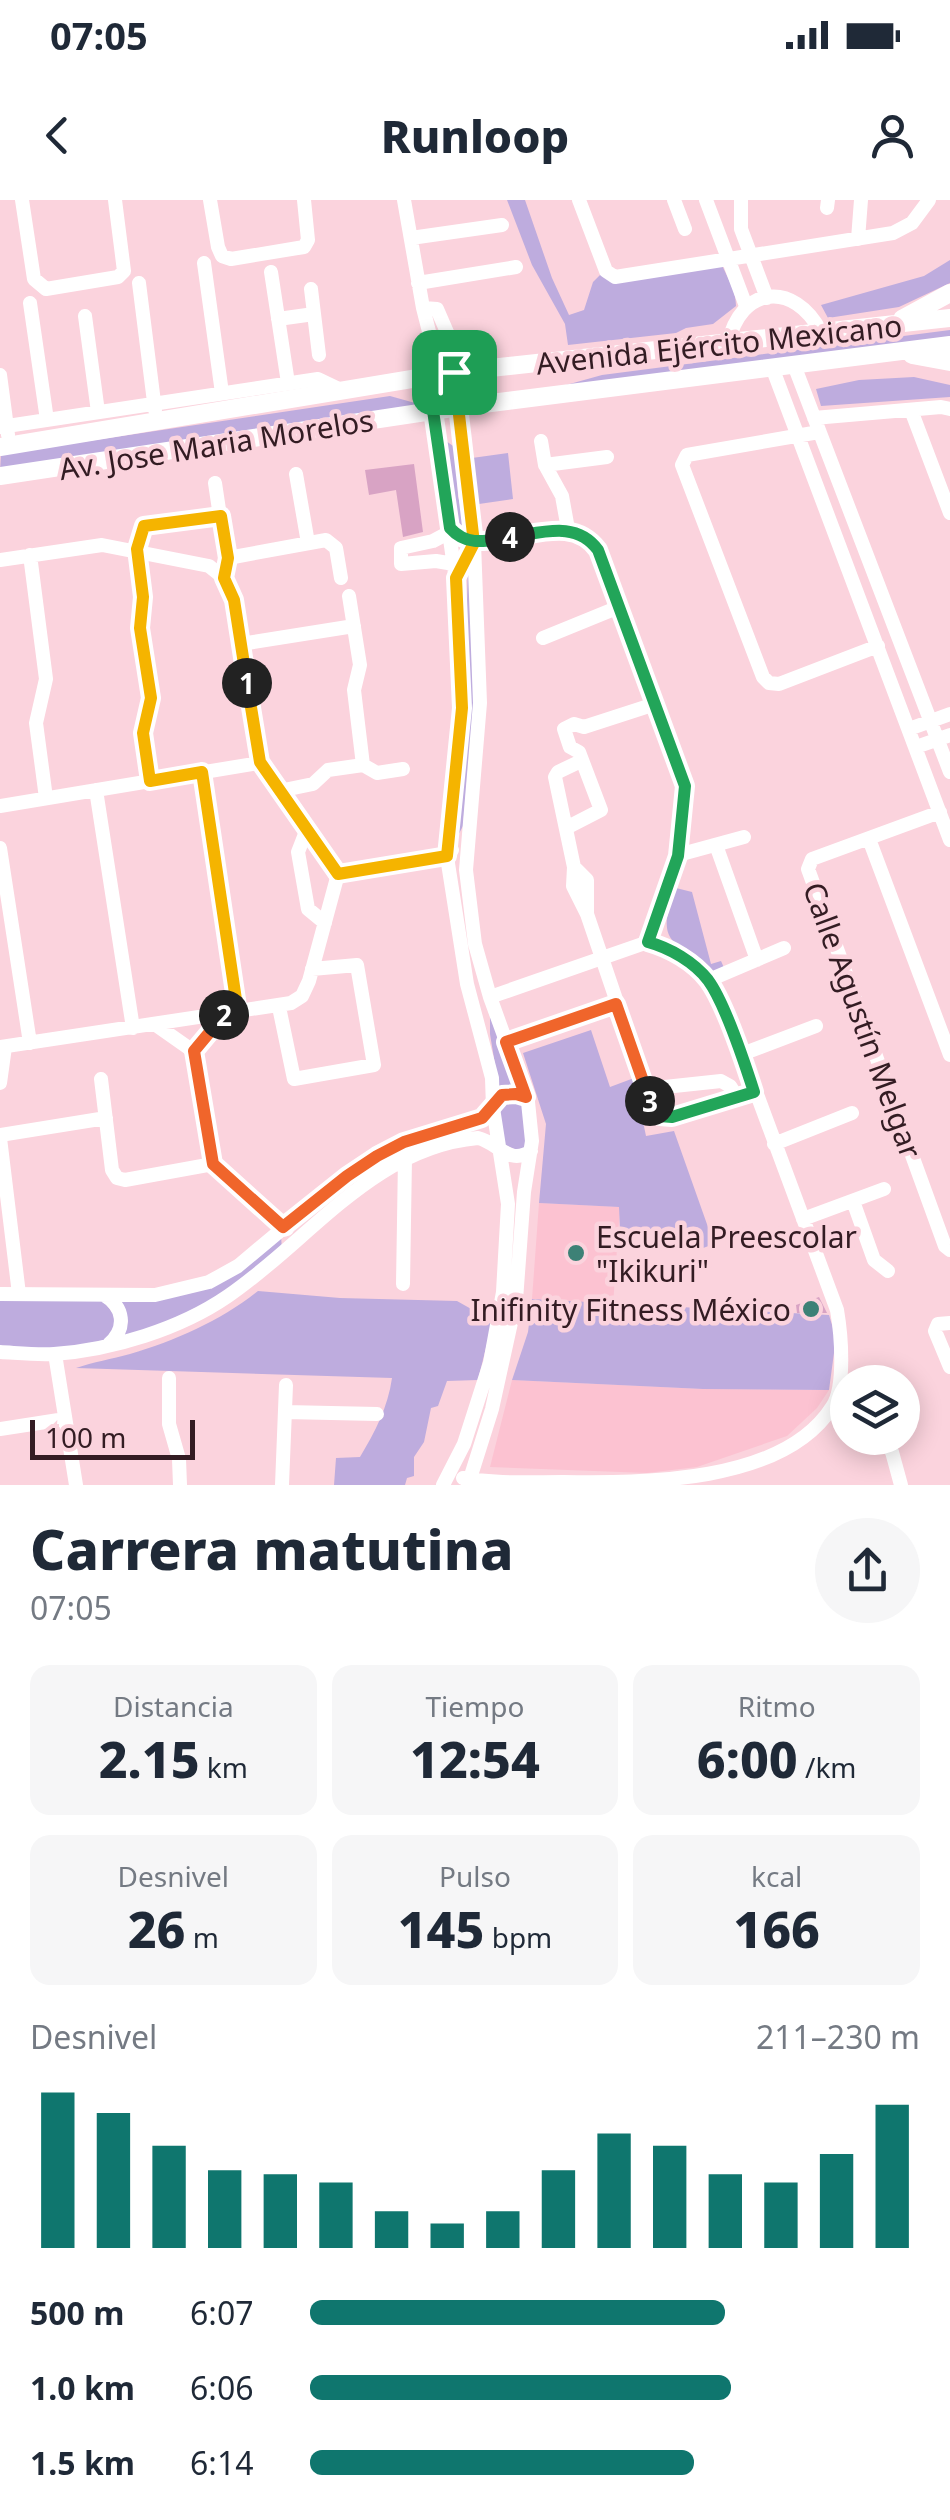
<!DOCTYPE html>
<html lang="es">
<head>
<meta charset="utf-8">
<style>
  body { margin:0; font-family:"Noto Sans",sans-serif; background:#f6f6f7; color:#1f2937; height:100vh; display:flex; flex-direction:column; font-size:38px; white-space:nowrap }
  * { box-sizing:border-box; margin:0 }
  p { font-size:32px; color:#747a83 }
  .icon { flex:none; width:55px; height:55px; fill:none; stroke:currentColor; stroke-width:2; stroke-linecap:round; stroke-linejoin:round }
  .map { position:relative; height:1285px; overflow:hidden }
  .sheet { display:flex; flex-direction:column; background:#fff; flex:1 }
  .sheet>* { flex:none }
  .fabs { position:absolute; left:830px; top:1165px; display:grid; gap:20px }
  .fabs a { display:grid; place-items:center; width:90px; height:90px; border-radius:50%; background:#fff; box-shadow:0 5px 25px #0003; font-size:50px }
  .scale { position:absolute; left:30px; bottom:25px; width:165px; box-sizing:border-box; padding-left:10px; border:5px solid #331c23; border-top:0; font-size:28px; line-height:35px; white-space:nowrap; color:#331c23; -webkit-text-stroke:8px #fbd3dd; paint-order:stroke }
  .pin { position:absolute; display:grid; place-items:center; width:85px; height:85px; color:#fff; margin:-42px; border-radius:20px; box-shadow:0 5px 15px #0006 }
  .km { position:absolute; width:50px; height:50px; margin:-25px; border-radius:50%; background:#222; color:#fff; font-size:28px; line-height:50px; text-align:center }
  .round { display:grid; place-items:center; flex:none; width:105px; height:105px; border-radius:52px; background:#f6f6f7 }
  .head { display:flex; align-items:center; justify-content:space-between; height:170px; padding:0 30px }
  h1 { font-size:55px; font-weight:800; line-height:75px }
  .figures { display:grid; grid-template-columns:repeat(3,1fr); gap:15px; height:170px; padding:10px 30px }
  .figures div { display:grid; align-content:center; border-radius:20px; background:#f6f6f7; text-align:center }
  .figures b { font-size:50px; font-weight:800 }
  .figures small { font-size:28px; font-weight:400 }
  .figures p { font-size:28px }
  .chart { height:280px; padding:20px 30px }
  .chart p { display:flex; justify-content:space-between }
  .chart svg { width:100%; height:180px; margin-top:10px; stroke:#0f766e; stroke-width:6 }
  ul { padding:0 30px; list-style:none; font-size:32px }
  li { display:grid; grid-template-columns:160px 120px 1fr; align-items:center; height:75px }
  li i { height:25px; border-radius:12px; background:#0f766e }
  .status { display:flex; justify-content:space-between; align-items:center; height:70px; padding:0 50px; background:#fff; direction:ltr }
  .status svg { height:28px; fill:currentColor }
  header { display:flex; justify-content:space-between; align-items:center; height:130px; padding:0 30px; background:#fff; font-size:45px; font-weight:800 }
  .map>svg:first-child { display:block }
  .built { fill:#fcc2d1 }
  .green { fill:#beacde }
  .building { fill:#d8a3c4 }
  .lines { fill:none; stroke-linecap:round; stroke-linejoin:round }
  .minor { stroke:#fff; stroke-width:14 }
  .major { stroke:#fff; stroke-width:18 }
  .split-1-casing { stroke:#fff; stroke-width:20 }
  .split-2-casing { stroke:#fff; stroke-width:20 }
  .split-3-casing { stroke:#fff; stroke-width:20 }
  .split-4-casing { stroke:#fff; stroke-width:20 }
  .split-5-casing { stroke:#fff; stroke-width:20 }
  .split-1 { stroke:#f5b400; stroke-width:12 }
  .split-2 { stroke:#f5b400; stroke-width:12 }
  .split-3 { stroke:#f0652b; stroke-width:12 }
  .split-4 { stroke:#22a559; stroke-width:12 }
  .split-5 { stroke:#22a559; stroke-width:12 }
  .poi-dot { fill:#3d8176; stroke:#fbd3dd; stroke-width:4 }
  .labels { text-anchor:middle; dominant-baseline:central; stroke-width:9; stroke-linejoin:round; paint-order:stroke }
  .street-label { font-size:30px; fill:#331c23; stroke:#fbd3dd }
  .poi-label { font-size:30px; fill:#331c23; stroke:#fbd3dd; text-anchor:start }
</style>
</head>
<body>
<div class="status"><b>07:05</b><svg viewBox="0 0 49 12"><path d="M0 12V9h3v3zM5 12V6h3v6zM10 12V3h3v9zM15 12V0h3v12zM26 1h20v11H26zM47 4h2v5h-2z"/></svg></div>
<header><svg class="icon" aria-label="back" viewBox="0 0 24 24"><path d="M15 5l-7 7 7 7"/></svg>Runloop<svg class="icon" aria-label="person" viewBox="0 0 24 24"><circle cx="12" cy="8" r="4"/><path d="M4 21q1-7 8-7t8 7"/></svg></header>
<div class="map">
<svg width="950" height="1285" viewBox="0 0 950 1285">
  <rect width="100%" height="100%" fill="#fbd3dd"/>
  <path class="built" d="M539,1003l81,4 -7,98 -81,-6z
    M512,1180l191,9 126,1 -12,18 -30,28 -90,31 -50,6 -157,-6z"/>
  <path class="green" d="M507,0h18l27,78 17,37 15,-5 9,-28 7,-7 120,-16c5,17 16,28 16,47l-23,18 -27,4 -10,5 -108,12 -3,-21 -33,-59z
    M950,60v23l-51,24 -71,11 -7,-13 103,-29z
    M950,130v7l-402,53 54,-15z
    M914,177l36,8v12l-129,9 -5,-17 43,-9z
    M390,196l25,7 1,4 -416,65 1,-18z
    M446,241l10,7 2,48 10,41 -4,-1c-8,-21 -28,-76 -18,-95z
    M508,253l5,46 -41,6v-47z
    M468,358l8,124 -13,144 -9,17 10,-102z
    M676,688l16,4 19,72 10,-3 4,9 -12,4c-35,-34 -61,-27 -37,-86z
    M490,808l24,78 -15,3 -9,-55z
    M591,830l19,57 24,-9 12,58 28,-5 40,113 -19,7 -4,-13 -71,-7 -1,-24 -80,-4 7,-79 -23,-71z
    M508,896l14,6 6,30 -5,21 -18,-8 -6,-27 1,-15z
    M281,1035l1,16 -72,53 -49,22 -37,10 4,-15 -10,-22 64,-6z
    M258,1091l82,7 117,3 16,9 8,-7h16l-19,77 -31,1 -9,25 -7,2 -7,34 -10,15v19l-7,2 -2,7h-71l2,-27 24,-1c15,-25 28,-50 32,-79l-316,-10c17,-6 36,-9 54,-14 45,-13 92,-34 128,-63z
    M532,1099l297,16 7,23 -7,52 -126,-1 -191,-9 16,-48z
    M0,1100h103l14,19 -7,21 -54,10 -56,-1z"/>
  <path class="building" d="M414,264l9,68 -20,5 -7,-47 -27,5 -4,-25z
    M819,1097l8,16h-30l-1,-8z"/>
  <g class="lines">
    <path class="minor" d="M22,0l12,79 12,10 72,-12 6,-6 -9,-71
      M210,0l8,47 4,9 9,3 73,-12 4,-7 -4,-40
      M404,0l19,108 12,47 19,17 20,171 6,160 -14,167 9,74 15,53 38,105 4,39 -8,51 -8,108 -24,109 -24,76
      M579,0l27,71 9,6 278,-44 19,-10 17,-23
      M674,0l11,29
      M706,0l40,106
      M741,0v29l26,69
      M827,8l1,-8
      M411,38l91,-13
      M858,39l3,-39
      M204,63l18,130
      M271,72l17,111
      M139,83l16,127
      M418,83l98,-16
      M311,89l8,66
      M30,103l17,117
      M423,108l14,1 13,30 28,16 3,15
      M85,116l13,96
      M278,119l36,-5
      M728,144c12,-58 66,-64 93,-12
      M435,155l-8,21 1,12 31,213 2,107 -14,149 20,127 25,94 1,30 15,96 -5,88 -13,71 -26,81 -21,41
      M794,165l156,407
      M772,167l178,473
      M0,175l8,60
      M911,210l39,103
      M814,218l127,-11 9,2
      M0,227l318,-48 21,10
      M819,232l-132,23 -5,10 81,212 6,6 10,1 99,-38
      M541,241l4,24 17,31 6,33
      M545,265l62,-8
      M296,274l12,69
      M215,283l12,80
      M449,328c38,42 110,-30 149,22l87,236 -7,69 -30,87
      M450,332l-17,9 -32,7v16l35,-3 18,3
      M30,355l16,124 -10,44 10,75
      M228,358l98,-18 10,8 5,30
      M0,360l102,-15 107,21 15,12 10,22 25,163 79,111 -29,107 -7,15 -11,7 -291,44
      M349,396l11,69 -6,25 9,75
      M543,438l76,-31
      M241,444l113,-18
      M909,529l41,-15
      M916,547l34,-12
      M581,561l-23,11 -3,5 19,90 -1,19 14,28 66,194 7,8 11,1 83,-25
      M202,572l36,241
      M150,581l-7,-48 8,-34 -11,-71 3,-31 -6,-48 4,-21 4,-2 76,-11
      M96,590l37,238
      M279,591l34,-7 15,-14 35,-5 14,8 26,-4
      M0,606l259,-43
      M940,612l-128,47 -4,10 137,377 5,4
      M566,628l35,-18 -22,-58 -9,-5 -6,-18 10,-5 10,3 71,-23
      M307,629l-9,23 10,57 17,14
      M869,639l81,216
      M716,645l41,115
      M0,648l30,195
      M678,655l66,-18
      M574,667l13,13v33
      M338,674l109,-17 5,-7
      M709,780l75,-32
      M279,807l15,72 80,-14 -17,-100 -45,4
      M156,825l37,26 20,113 74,65
      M506,842l110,-38
      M193,851l29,-36
      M742,854l74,-28
      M101,879l11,91 5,8 8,2 88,-16
      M0,883l5,-36
      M646,889l75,-8 9,5 7,11
      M0,935l106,-17
      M0,938l19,156
      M774,944l78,-31
      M853,1001l21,59 14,11
      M803,1019l81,-30
      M403,1084l2,-126
      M0,1094l155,1 54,-13 29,-16 109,-91 30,-19 27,-13 78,-25 20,-23 14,-2 10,4
      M104,1095c20,12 23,33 5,49
      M950,1123l-12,1 -3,7 15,36
      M0,1152c18,1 36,3 54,2 58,-4 126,-25 174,-58 81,-55 145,-149 250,-158 21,5 31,28 53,13
      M55,1154l21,131
      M169,1178v46l10,35 1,26
      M285,1212l92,2
      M0,1229l65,-10
      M883,1238l9,14 9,33
      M463,1278c32,6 67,4 100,4 79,1 220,2 269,-75 14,-20 9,-74 5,-97l-95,-256 -33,-74 -28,-24 -33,-14 -158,55
      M282,1285l4,-100"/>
    <path class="major" d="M902,119l48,-26
      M912,155l38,7
      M0,247l454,-75 496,-54
      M0,276l459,-69 491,-62"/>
  </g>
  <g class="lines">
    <g class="split-1-casing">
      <path id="split-1" d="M247,483l13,79 78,112 109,-18 15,-148 -6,-130 18,-35 -20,-171"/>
    </g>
    <g class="split-2-casing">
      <path id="split-2" d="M224,815l14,-2 -36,-241 -52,9 -7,-48 8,-35 -11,-70 3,-31 -6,-48 7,-23 77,-10 7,42 -4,20 10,22 13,83"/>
    </g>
    <g class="split-3-casing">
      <path id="split-3" d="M224,815l-30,36 19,113 70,63 64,-51 30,-20 27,-14 78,-24 20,-23 14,-1 10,3 -20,-55 110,-38 34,97"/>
    </g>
    <g class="split-4-casing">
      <path id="split-4" d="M510,337c32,-4 66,-17 88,13l87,236 -7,70 -30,86c22,6 46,20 60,38 17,23 37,84 46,112l-82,25 -12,-1 -10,-15"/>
    </g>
    <g class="split-5-casing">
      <path id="split-5" d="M454,172l-26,4 22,152c17,19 36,13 60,9"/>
    </g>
    <use href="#split-1" class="split-1"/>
    <use href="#split-2" class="split-2"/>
    <use href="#split-3" class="split-3"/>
    <use href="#split-4" class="split-4"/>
    <use href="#split-5" class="split-5"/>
  </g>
  <g class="poi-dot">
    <circle cx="576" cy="1053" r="10"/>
    <circle cx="811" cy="1109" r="10"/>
  </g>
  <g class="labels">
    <g class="street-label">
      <text transform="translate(719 144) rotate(-6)">Avenida Ejército Mexicano</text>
      <text transform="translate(216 244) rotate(-9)">Av. Jose Maria Morelos</text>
      <text transform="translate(863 820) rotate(70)">Calle Agustín Melgar</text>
    </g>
    <g class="poi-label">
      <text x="596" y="1036">Escuela Preescolar<tspan x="596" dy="34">"Ikikuri"</tspan></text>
      <text x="791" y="1109" text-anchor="end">Inifinity Fitness México</text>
    </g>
  </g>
</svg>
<div class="fabs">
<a><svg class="icon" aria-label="layers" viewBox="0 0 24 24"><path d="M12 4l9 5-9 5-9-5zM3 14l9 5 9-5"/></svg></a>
</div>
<div class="scale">100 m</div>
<div class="pin" style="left:454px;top:172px;background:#1e9e55"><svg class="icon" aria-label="arrive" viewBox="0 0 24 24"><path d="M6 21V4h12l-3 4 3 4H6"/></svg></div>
<b class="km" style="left:247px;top:483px">1</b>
<b class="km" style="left:224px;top:815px">2</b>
<b class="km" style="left:650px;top:901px">3</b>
<b class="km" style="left:510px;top:337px">4</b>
</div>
<section class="sheet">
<div class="head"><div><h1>Carrera matutina</h1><p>07:05</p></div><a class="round"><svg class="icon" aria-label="share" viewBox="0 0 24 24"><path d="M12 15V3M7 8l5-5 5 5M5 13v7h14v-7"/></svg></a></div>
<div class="figures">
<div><p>Distancia</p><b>2.15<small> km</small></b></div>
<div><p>Tiempo</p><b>12:54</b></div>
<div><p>Ritmo</p><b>6:00<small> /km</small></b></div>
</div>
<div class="figures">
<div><p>Desnivel</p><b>26<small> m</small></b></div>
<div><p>Pulso</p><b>145<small> bpm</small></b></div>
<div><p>kcal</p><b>166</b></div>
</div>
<div class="chart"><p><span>Desnivel</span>211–230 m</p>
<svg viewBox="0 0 160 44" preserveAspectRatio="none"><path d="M5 44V6M15 44V11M25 44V19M35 44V25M45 44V26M55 44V28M65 44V35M75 44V38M85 44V35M95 44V25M105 44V16M115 44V19M125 44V26M135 44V28M145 44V21M155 44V9"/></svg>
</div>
<ul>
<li><b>500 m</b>6:07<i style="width:68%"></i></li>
<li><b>1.0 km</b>6:06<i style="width:69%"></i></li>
<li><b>1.5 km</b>6:14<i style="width:63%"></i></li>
</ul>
</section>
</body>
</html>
